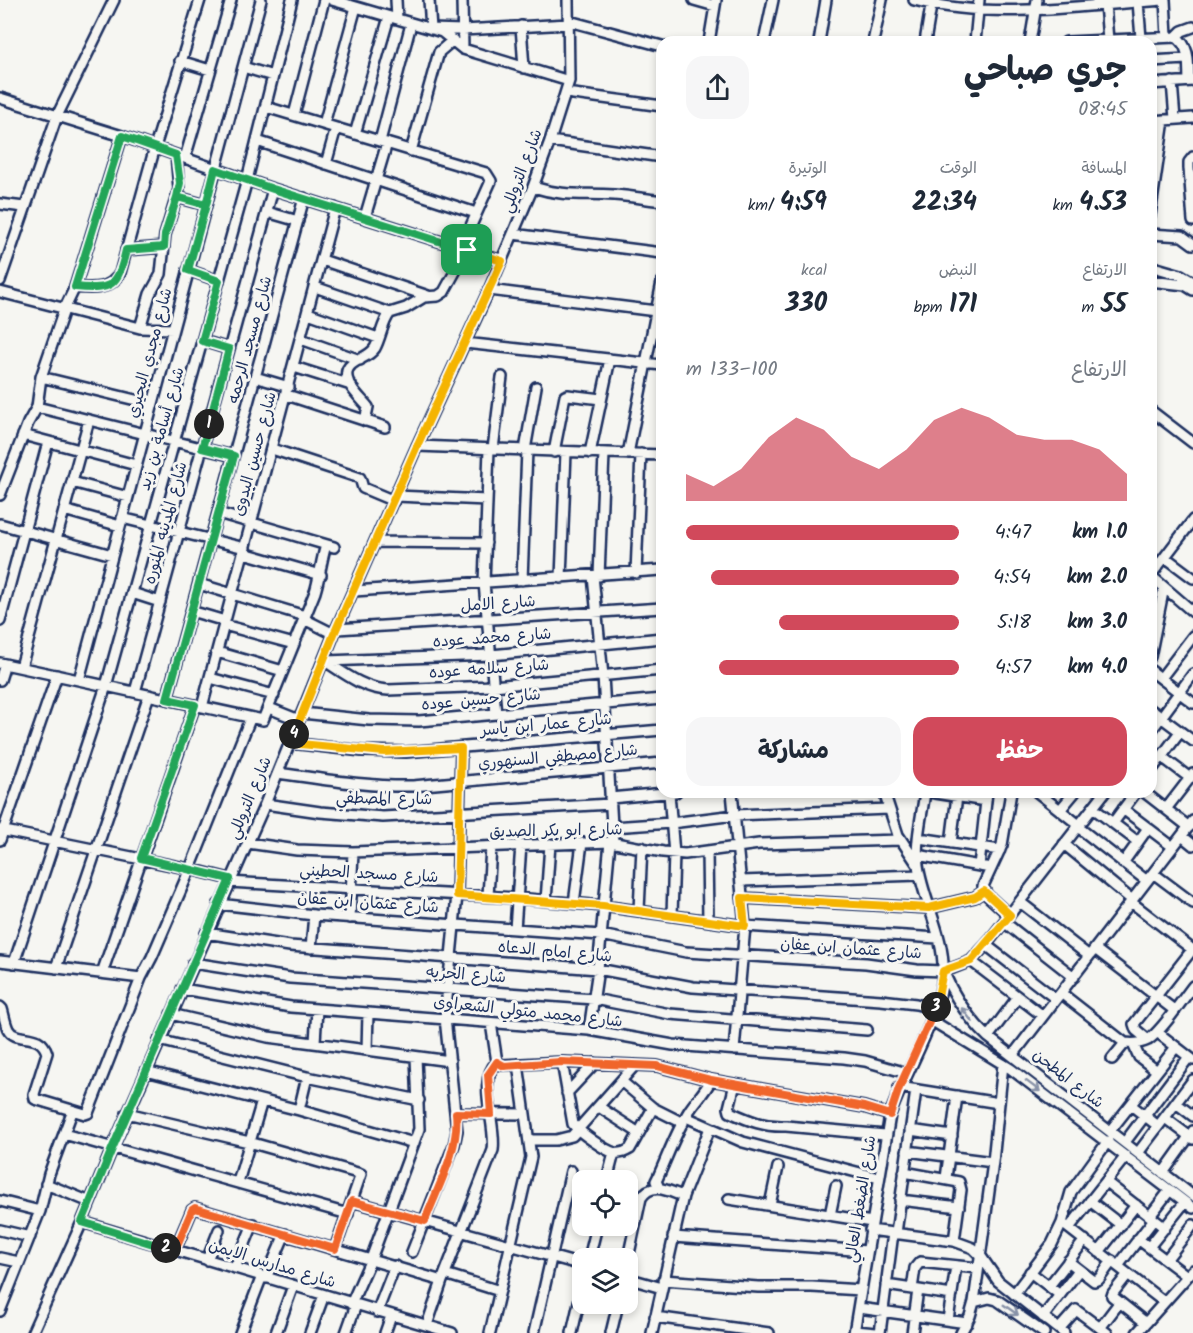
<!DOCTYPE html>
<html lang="ar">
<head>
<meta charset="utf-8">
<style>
  body { margin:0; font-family:Kalam,"Playpen Sans Arabic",sans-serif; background:#f6f6f7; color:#1f2937; direction:rtl; height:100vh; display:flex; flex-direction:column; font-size:22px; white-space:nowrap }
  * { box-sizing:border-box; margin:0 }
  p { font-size:20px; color:#747a83 }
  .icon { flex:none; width:33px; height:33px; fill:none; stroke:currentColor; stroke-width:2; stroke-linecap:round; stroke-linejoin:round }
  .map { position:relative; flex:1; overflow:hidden; direction:ltr }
  .sheet { position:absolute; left:656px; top:36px; width:501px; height:762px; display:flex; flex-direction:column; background:#fff; border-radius:18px; box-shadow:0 3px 9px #0003; direction:rtl }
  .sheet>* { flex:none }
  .fabs { position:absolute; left:572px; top:1170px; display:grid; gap:12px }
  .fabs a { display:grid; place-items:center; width:66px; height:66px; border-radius:12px; background:#fff; box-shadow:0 3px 9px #0003; font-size:30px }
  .pin { position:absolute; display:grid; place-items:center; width:51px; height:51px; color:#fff; margin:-26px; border-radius:12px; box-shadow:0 3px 9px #0006 }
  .km { position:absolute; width:30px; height:30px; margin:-15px; border-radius:50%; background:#222; color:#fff; font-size:16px; line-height:30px; text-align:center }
  .round { display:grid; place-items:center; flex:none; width:63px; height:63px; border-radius:18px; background:#f6f6f7 }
  .overview { display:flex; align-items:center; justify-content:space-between; height:102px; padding:0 30px }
  h1 { font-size:33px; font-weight:700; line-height:45px }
  .stats { display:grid; grid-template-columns:repeat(3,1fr); gap:9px; height:102px; padding:6px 30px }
  .stats div { display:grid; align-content:center }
  .stats b { font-size:26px; font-weight:700 }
  .stats small { font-size:16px; font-weight:400 }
  .stats p { font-size:16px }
  .chart { height:168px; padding:12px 30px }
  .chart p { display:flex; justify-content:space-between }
  .chart svg { width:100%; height:108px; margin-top:6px; fill:#d1495b; opacity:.7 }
  .cta { display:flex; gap:12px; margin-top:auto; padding:12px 30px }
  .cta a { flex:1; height:69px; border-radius:18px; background:#d1495b; color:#fff; font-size:24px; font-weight:700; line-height:69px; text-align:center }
  .cta a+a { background:#f6f6f7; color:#1f2937 }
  ul { padding:0 30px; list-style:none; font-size:20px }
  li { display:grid; grid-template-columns:96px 72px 1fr; align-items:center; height:45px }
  li i { height:15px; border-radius:8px; background:#d1495b }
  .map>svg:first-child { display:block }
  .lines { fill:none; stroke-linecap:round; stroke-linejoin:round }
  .minor-casing { stroke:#1b2f5e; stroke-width:14 }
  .minor { stroke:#f6f6f2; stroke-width:9 }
  .oneway { stroke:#8892a8 }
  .split-1-casing { stroke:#fff; stroke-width:12 }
  .split-2-casing { stroke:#fff; stroke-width:12 }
  .split-3-casing { stroke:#fff; stroke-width:12 }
  .split-4-casing { stroke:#fff; stroke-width:12 }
  .split-5-casing { stroke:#fff; stroke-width:12 }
  .split-1 { stroke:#22a559; stroke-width:8 }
  .split-2 { stroke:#22a559; stroke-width:8 }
  .split-3 { stroke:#f0652b; stroke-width:8 }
  .split-4 { stroke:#f5b400; stroke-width:8 }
  .split-5 { stroke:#f5b400; stroke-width:8 }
  .labels { text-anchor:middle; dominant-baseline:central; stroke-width:6; stroke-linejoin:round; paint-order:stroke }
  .street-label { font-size:16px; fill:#1b2f5e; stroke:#f6f6f2 }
</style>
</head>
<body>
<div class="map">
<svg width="1193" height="1333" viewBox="0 0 1193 1333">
  <rect width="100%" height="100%" fill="#f6f6f2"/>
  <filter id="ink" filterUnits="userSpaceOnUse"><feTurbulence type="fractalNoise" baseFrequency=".0167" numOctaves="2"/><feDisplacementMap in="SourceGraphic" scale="12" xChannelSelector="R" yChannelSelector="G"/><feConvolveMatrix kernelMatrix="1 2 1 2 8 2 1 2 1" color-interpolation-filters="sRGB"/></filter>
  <g filter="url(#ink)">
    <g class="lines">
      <g class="minor-casing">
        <path id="minor" d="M332,0l110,32 21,17 106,32
          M396,0l1,19
          M429,0l2,29 32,1 106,-6
          M462,0l1,49
          M694,0l21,6
          M914,0c82,21 167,5 251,0
          M1165,0l2,36
          M1138,2l3,36
          M1105,4l3,36
          M569,21l93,25
          M521,26l3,42
          M1176,37l6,-6 11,-4
          M709,42l7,-42
          M764,42l9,-42
          M819,42l7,-42
          M873,42l9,-42
          M925,42l7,-42
          M975,42l4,-42
          M1030,42l7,-42
          M1066,42l110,-5c15,10 12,28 13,44
          M180,61l30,9
          M1150,61l37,-2
          M243,67l30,9
          M1172,82l3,37
          M1150,84l43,-3
          M566,93l96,13
          M0,98l122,38 151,53 229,72
          M266,107l220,66 5,8 -30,67
          M294,115l30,-115
          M1150,121l43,-3
          M324,124l32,-117
          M355,134l34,-117
          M257,141l219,72
          M380,141l31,-117
          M550,141l112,16
          M411,151l28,-99 14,-12
          M1193,157l-4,5v6l4,53
          M185,158l46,-158
          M326,164l10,-36
          M533,187c31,10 50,6 81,8 16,1 32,4 48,6
          M177,197l29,8
          M0,204l24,3
          M267,212l31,9
          M1150,215l14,-95
          M365,217l22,-74
          M513,234l149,19
          M1150,234l32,2 11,8
          M126,250l38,-3
          M322,260l106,36
          M1150,266l31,9 12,7
          M188,270l31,11
          M0,281l57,-165 57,-116
          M1150,281l35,4 8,5
          M75,287c18,2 35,3 45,-14l35,-126 45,-147
          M315,287l75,26
          M489,290l167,21
          M0,292l140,36 33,1
          M308,313l70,25
          M140,328l10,-34 11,-20 4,-39 14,-46 -3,-34
          M301,339l59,21
          M203,341l26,8
          M465,343l197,22
          M294,367l57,18
          M41,377l111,27
          M255,377l34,10
          M287,395l98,32
          M37,407l196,49
          M1150,410l43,33
          M365,421l3,-14c-8,-10 -32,-30 -16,-43 7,-6 17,-7 23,-16 6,-11 7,-25 15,-35l16,-5 18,-11 14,-1 6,-4 23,-42
          M23,435l113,30
          M417,446l245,9
          M272,449l88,29 3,10 31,13
          M489,449l-5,134 12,131
          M493,449l9,-72
          M525,450l11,-63
          M554,452l11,-56 3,-1 33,4
          M590,453l20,-94
          M628,454l34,-172
          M72,482l56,15
          M0,495l28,-72 9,-16 4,-30 23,-67 11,-23 47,-151
          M396,496l91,4
          M64,510l56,16
          M218,513l116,34
          M122,518l123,30
          M0,524l112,31
          M376,542l110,1
          M244,553l77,22
          M1165,557l28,21
          M636,573l5,-119
          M1150,575l43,37
          M1151,575l42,-55
          M593,576l10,100 10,166
          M599,576l5,-122
          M561,578l5,-126
          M522,580l5,-130
          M199,584l106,32
          M354,591l308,-21
          M132,593l28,9
          M191,611l34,10
          M304,619l30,15
          M0,621l48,-179
          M224,625l70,19
          M337,629l325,-21
          M217,652l66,19
          M1150,657l14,-70
          M325,661c20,13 39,28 63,29l105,-4 169,-16
          M326,661l165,-6 171,-17
          M0,663l263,57 52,-128c5,-16 6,-31 11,-47
          M21,667l68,-247
          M1150,670l43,33
          M210,678l64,17
          M1161,678l32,-42
          M0,680l5,-16
          M79,680l182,-680
          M135,692l138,-503
          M167,699l137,-501
          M202,707l133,-499
          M269,708l30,12
          M1150,709l43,32
          M302,713l67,7 50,1 243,-22
          M1150,732l43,-58
          M290,743l72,8 44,1 256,-22
          M1162,757l28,21
          M1150,772l30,-40
          M278,773c45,6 89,14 135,13l249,-23
          M732,792l13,134 -11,124
          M884,792l14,43 20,30
          M929,792l57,9
          M1037,792l42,33
          M1144,792l45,35
          M669,793l5,61 -2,61
          M610,798l66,-6
          M265,804l55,8 63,5 228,-13
          M1093,808l45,34
          M1123,809l50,38
          M1166,809l27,-35
          M1060,810l15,-18
          M1113,823l23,-31
          M612,827l59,-4 64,-8 154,-6
          M1078,827l69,54
          M0,830l190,39 40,10
          M1182,836l11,9
          M919,838l81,12
          M0,840l57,-165
          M248,843l49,7 56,2 257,-10 53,10 22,2 74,-10 141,-4
          M951,843l6,-47
          M1064,844l68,56
          M707,851l1,70
          M917,855l74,13
          M1123,863l25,-35
          M979,866l8,-74
          M1153,873l40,30
          M741,881l179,-6
          M229,882l288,16 86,8 142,20 193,12
          M488,896l3,-49
          M742,898l187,10 46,-11 9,-6
          M546,901l4,-57
          M1020,902l69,54
          M1131,902l62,48
          M574,903l8,-60
          M219,904l95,11 287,20 85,17 180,11 51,7 26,1 10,-3 18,-7 15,-16 119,-153
          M639,910l3,-63
          M1009,915l-22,-20 -4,-9 19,-41 9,-53
          M350,918l3,-66
          M1004,922l70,55
          M515,929l6,-84
          M206,933l84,13 308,23 95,18 188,13 35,4 19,5
          M986,945l70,54
          M311,948l3,-33
          M1095,949l79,61
          M0,961l141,17
          M971,961l72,55
          M14,963l92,-277 141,-506 45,-180
          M193,963l97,15 304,21 76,15 197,16
          M56,968l93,-273
          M102,973l93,-268
          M944,973c11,26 24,45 44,64l205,159
          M182,989l109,18 298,23 84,15 171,13 21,3 42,12
          M1061,993l64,50c8,1 15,1 23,-3 14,-9 34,-40 45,-54
          M0,1007l2,2c2,6 3,14 6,20 8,15 32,1 39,24l-13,41 1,5 50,15 3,-1 53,-135 11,-21 38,-88 60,-150
          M171,1014l97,23 182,24
          M931,1020l80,49 182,139
          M491,1023l6,39 4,3 61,-3 95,4 54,14 153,27 26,8
          M589,1030l9,-61 12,-127
          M1157,1032l36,28
          M988,1037l30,-40
          M159,1040l148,37 112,23
          M1148,1040l-12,-10 -2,-6 58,-74
          M315,1042l2,-33
          M1133,1044l6,13 18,14
          M367,1050l1,-37
          M1013,1055l180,-234
          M1112,1059l13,-16
          M562,1062l11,62c6,8 33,27 42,29 6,1 10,-1 15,-4l23,-41
          M146,1071l153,39 115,33
          M621,1081l32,27 30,15
          M735,1084l-6,24 1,4c20,9 34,15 56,14l99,9
          M899,1087l100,16
          M567,1093l28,-30
          M1176,1103l17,13
          M1131,1105l27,21
          M599,1107l40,26
          M299,1110l8,-33
          M127,1113l122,29 112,32 -26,75
          M456,1113l69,1
          M686,1117l57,25 136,36
          M1165,1118l28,21
          M910,1130l42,6
          M1110,1131l66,-84
          M64,1134l284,80
          M529,1140h27l16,-4 63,-71
          M1125,1142l64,-85
          M907,1151l86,11
          M1138,1153l55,-73
          M904,1172l55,10 2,8 -7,51
          M1163,1173l30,-42
          M946,1178l11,-82
          M607,1180l7,-27
          M238,1182l24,-81
          M1106,1182l59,46
          M46,1184l44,18
          M659,1188l-3,-7 2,-4c10,-22 18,-45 31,-66 7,-11 16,-19 22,-31
          M729,1199l143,23
          M900,1200l59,7
          M0,1201l40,10
          M352,1201l230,64
          M1090,1201l31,24
          M770,1205l8,-38
          M830,1215l6,-29
          M1150,1216l20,-26
          M82,1222l370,111
          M1062,1223l102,79
          M1069,1228l57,-72
          M0,1230l30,7
          M870,1230l84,11 19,7 7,7 18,26 66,52
          M896,1233l20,-143
          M673,1237l194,14
          M1138,1239l49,37
          M1149,1247l36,-45
          M175,1250l17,-40 3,-2 247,73
          M412,1252l42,-107 3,-14 -12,-113 12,-123 4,-147
          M1099,1252l37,-47
          M0,1258l19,4
          M589,1258l8,-32
          M207,1260l12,-30
          M1166,1260l27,-35
          M1068,1261l26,20 5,-2 13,-18
          M627,1263l14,-65c11,-17 27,-7 42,-2
          M1118,1266l36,-47
          M235,1268l18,-44
          M1030,1272l30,23
          M445,1274l55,17
          M1128,1274l-15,19 -1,3 34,27
          M266,1278l19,-44
          M627,1278l35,10
          M663,1280l95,7h54l49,3
          M886,1285l66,10
          M1049,1286l36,-46
          M912,1289l3,-21 5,-6 58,6
          M1014,1294l38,-50 10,-21 9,-31 37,-51
          M974,1302l15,-4 8,2 47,33
          M351,1304l20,-45 48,-130 -3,-72
          M859,1308l108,15
          M0,1311l40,-100 9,-37 23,-62
          M377,1312l18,-46
          M655,1317l114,16
          M1043,1317l36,-47
          M948,1320l8,-54
          M427,1325l15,-44 51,-131c4,-27 -17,-68 4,-88
          M1100,1328l19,-25
          M1059,1329l17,-19 31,23
          M855,1331l21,2
          M32,1333l50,-111 30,-73 153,-345 69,-170 83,-188 72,-156 44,-103 17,-46 19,-60 -1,-81
          M240,1333l22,-57
          M276,1333l17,-47
          M310,1333l14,-38
          M346,1333l10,-28
          M385,1333l6,-17
          M490,1333l41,-176 -13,-93
          M534,1333l37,-162
          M572,1333l10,-44
          M611,1333l7,-29
          M652,1333l31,-137 27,-68
          M854,1333l36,-218c15,-43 51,-99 53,-142 2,-37 -20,-72 -25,-108 -3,-23 4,-50 7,-73
          M880,1333l13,-100
          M912,1333l6,-43
          M961,1333l9,-17 4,-14 19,-140 10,-98
          M1137,1333l56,-63"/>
      </g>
      <use href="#minor" class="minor"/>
    </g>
    <defs><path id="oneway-shaft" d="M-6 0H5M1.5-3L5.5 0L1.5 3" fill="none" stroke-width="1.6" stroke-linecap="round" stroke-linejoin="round" transform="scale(1.5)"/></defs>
    <g class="oneway">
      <use href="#oneway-shaft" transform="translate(967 1015) rotate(-128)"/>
      <use href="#oneway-shaft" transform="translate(1033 1086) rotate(37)"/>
      <use href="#oneway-shaft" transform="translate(1011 1310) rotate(35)"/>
    </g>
  </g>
  <g class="lines" filter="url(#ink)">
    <g class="split-1-casing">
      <path id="split-1" d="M209,424l20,-75 -27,-8 17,-60 -31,-11 18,-65 -29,-8 3,-14 -4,-28 -54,-19 -47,151c38,4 43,-2 51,-37l38,-3 1,-12 12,-38 29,8 9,-36 58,20 194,61"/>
    </g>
    <g class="split-2-casing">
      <path id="split-2" d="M166,1248l-84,-26 30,-73 118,-270 -89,-21 54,-153 -28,-6 67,-243 -32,-8 7,-24"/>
    </g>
    <g class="split-3-casing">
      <path id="split-3" d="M166,1248l9,2 17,-40 3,-2 140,41 17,-48 73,20c12,-33 35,-72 31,-108l35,1 -3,-39 9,-13 7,4 57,-4 96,4 54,14 153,27 26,8 9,-27 37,-81"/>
    </g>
    <g class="split-4-casing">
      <path id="split-4" d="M294,734l-4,9 94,9 77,-4 -4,147 146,11 142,20 -3,-28 187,10 46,-11 9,-6 26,24 -39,46 -28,10 -7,36"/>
    </g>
    <g class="split-5-casing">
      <path id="split-5" d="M294,734l40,-100 83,-188 85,-185 -35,-11"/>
    </g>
    <use href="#split-1" class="split-1"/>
    <use href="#split-2" class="split-2"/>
    <use href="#split-3" class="split-3"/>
    <use href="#split-4" class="split-4"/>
    <use href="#split-5" class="split-5"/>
  </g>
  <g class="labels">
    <g class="street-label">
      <text transform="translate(522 171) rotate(-69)">شارع التروللي</text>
      <text transform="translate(250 340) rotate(-75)">شارع مسجد الرحمه</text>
      <text transform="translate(150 353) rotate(-75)">شارع مجدي البحيري</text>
      <text transform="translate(162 429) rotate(-74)">شارع أسامة بن زيد</text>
      <text transform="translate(255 454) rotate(-75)">شارع حسين البدوى</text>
      <text transform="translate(166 523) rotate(-75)">شارع المدينه المنوره</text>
      <text transform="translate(498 604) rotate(-4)">شارع الامل</text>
      <text transform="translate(492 638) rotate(-4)">شارع محمد عوده</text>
      <text transform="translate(489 669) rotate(-4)">شارع سلامه عوده</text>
      <text transform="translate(481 700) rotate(-5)">شارع حسين عوده</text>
      <text transform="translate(546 725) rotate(-5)">شارع عمار ابن ياسر</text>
      <text transform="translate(558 757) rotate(-5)">شارع مصطفي السنهوري</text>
      <text transform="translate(250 798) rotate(-67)">شارع التروللي</text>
      <text transform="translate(384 799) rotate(1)">شارع المصطفي</text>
      <text transform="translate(556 831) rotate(-1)">شارع ابو بكر الصديق</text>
      <text transform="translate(369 874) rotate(3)">شارع مسجد الحطيني</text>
      <text transform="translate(368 903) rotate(4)">شارع عثمان ابن عفان</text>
      <text transform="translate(851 949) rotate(4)">شارع عثمان ابن عفان</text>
      <text transform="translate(555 952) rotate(5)">شارع امام الدعاه</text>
      <text transform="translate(466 975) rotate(4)">شارع الحريه</text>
      <text transform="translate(528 1012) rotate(6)">شارع محمد متولي الشعراوى</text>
      <text transform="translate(1068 1079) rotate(38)">شارع المطحن</text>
      <text transform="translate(861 1199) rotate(-81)">شارع الضغط العالي</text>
      <text transform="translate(272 1264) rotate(17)">شارع مدارس الايمن</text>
    </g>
  </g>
</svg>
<div class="fabs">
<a><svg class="icon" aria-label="locate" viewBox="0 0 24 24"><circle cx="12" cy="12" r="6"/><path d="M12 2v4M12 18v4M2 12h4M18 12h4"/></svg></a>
<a><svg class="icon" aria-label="layers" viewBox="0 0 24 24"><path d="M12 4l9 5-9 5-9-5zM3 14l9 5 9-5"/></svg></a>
</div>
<div class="pin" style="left:467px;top:250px;background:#1e9e55"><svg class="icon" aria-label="arrive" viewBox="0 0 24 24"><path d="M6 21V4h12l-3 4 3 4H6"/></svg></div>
<b class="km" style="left:209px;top:424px">1</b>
<b class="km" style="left:166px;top:1248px">2</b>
<b class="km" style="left:936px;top:1007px">3</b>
<b class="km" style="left:294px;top:734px">4</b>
<section class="sheet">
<div class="overview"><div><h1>جري صباحي</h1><p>08:45</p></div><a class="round"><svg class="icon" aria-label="share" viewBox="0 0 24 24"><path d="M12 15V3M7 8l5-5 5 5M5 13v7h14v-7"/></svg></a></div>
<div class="stats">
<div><p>المسافة</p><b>4.53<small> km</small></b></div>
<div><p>الوقت</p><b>22:34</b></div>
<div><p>الوتيرة</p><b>4:59<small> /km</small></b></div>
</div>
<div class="stats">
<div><p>الارتفاع</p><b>55<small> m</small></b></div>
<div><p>النبض</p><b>171<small> bpm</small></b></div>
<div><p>kcal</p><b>330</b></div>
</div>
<div class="chart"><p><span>الارتفاع</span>100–133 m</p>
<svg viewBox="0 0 160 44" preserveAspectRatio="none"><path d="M0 44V33L10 38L20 31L30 18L40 10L50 15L60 26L70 31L80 23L90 11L100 6L110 10L120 17L130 19L140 19L150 23L160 33V44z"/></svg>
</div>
<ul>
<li><b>1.0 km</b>4:47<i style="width:100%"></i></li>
<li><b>2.0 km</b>4:54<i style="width:91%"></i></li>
<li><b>3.0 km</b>5:18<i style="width:66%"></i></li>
<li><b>4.0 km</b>4:57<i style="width:88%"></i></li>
</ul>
<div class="cta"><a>حفظ</a><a>مشاركة</a></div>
</section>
</div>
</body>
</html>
